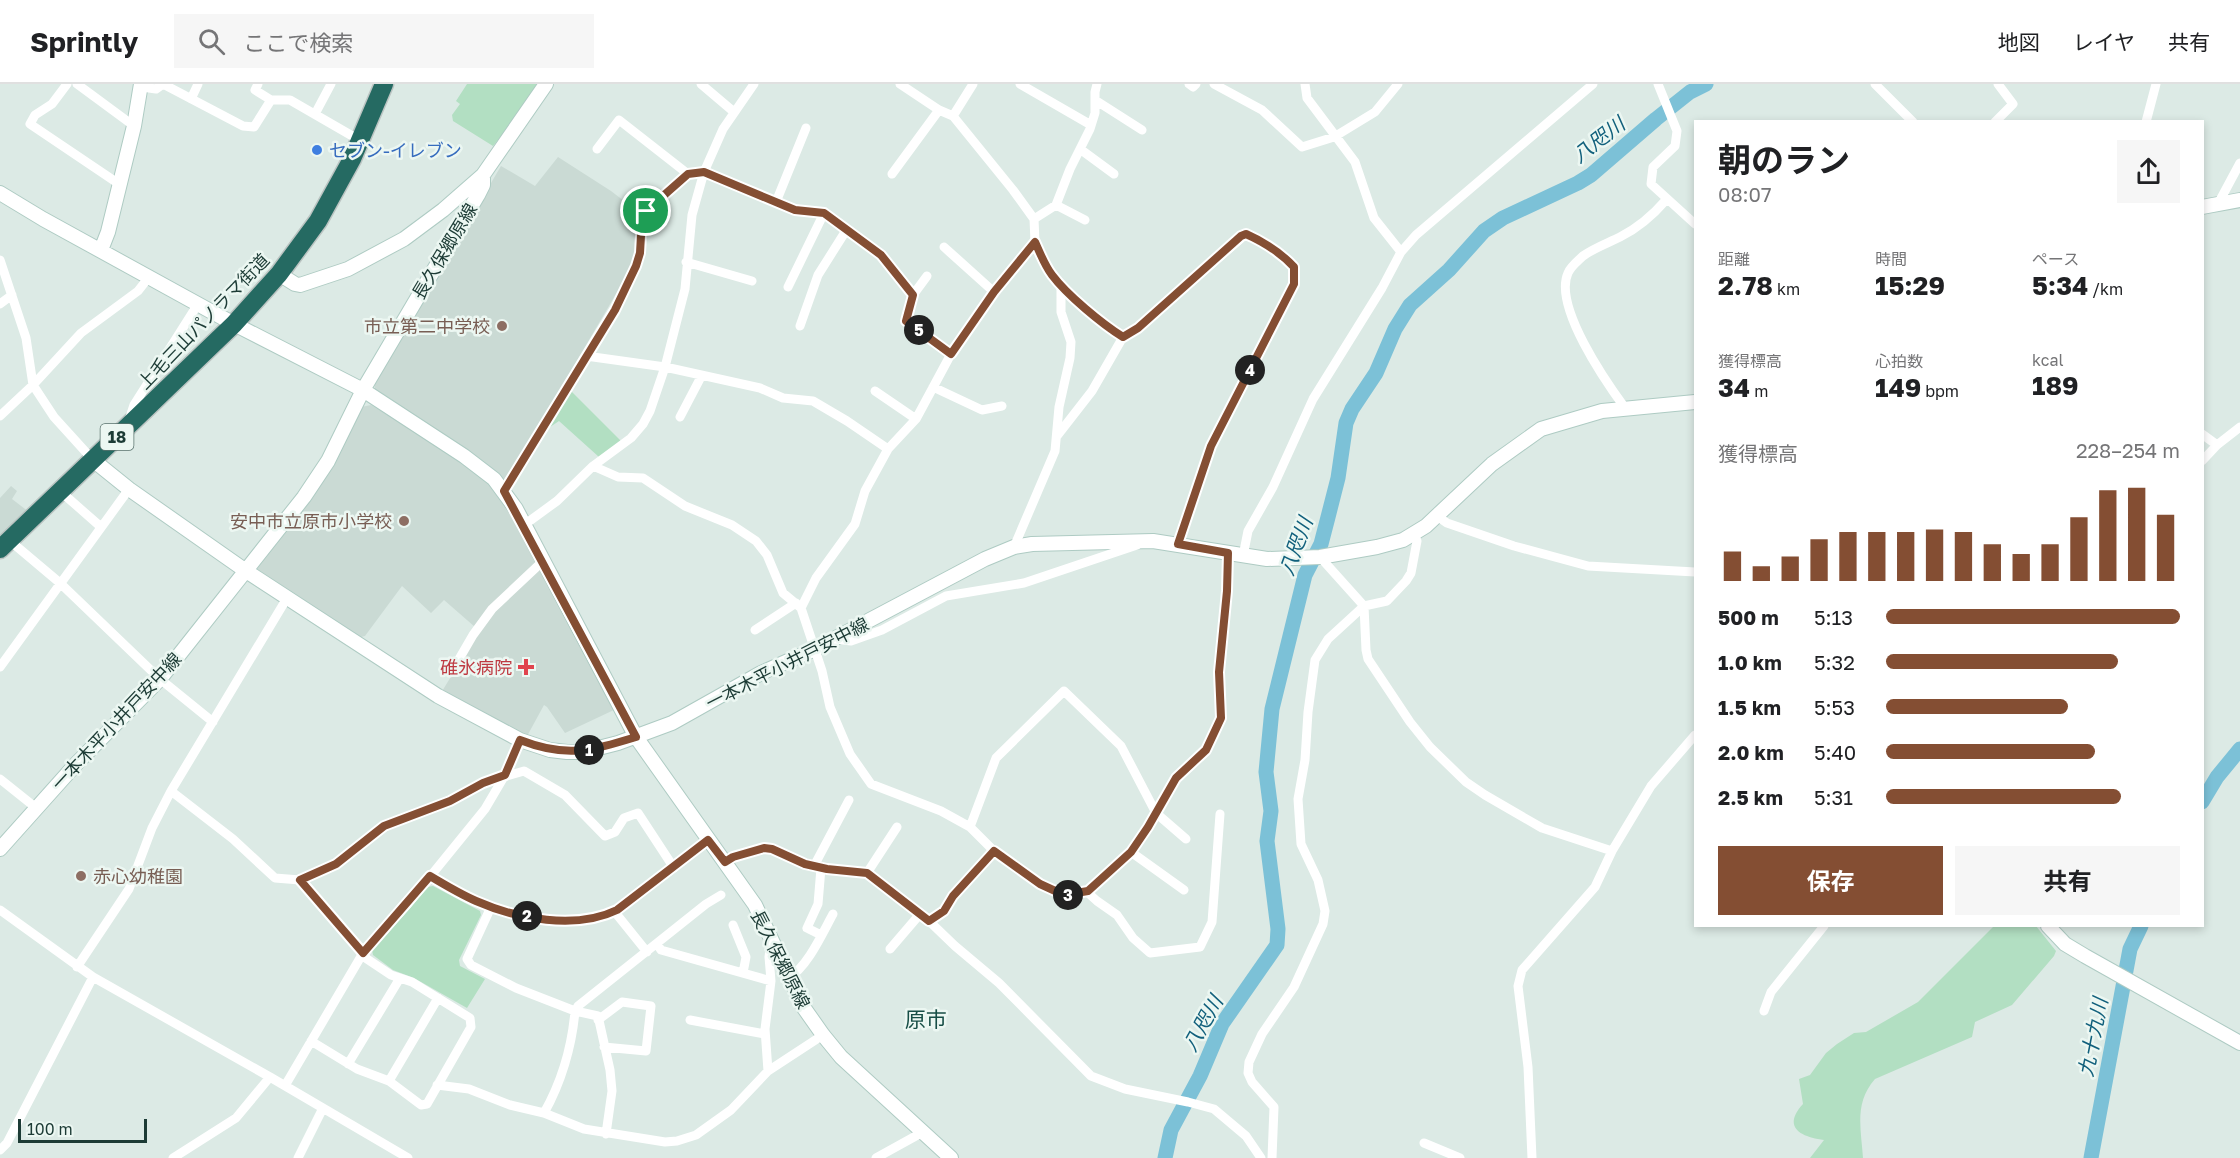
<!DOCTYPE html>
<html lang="ja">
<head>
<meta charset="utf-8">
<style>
  body { margin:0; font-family:"Golos Text","Noto Sans JP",sans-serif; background:#f6f6f6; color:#202124; height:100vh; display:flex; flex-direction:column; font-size:22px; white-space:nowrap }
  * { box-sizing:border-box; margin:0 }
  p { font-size:20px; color:#757577 }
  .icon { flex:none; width:33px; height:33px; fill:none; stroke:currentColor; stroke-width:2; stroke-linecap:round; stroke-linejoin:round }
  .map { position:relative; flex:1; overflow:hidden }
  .side { position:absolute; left:1694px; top:36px; width:510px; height:807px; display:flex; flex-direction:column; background:#fff; border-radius:0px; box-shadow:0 3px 9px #0003 }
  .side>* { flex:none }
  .scale { position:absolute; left:18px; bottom:15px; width:129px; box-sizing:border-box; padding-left:6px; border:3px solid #1c3b35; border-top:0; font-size:16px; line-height:21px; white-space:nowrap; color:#1c3b35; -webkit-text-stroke:4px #ecf7f2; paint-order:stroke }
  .pin { position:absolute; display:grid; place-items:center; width:51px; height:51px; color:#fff; margin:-26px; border:3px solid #fff; border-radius:50%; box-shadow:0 2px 6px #0007 }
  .km { position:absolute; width:30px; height:30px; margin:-15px; border-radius:50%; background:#222; color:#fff; font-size:16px; line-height:30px; text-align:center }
  .round { display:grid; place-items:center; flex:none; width:63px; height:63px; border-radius:0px; background:#f6f6f6 }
  .summary { display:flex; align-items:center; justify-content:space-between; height:102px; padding:0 24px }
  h1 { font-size:33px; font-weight:700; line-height:45px }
  .figures { display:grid; grid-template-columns:repeat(3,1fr); gap:9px; height:102px; padding:6px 24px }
  .figures div { display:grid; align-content:center }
  .figures b { font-size:26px; font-weight:700 }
  .figures small { font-size:16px; font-weight:400 }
  .figures p { font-size:16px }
  .chart { height:168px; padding:12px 24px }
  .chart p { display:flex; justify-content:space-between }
  .chart svg { width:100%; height:108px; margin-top:6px; stroke:#844e33; stroke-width:6 }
  .button { display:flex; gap:12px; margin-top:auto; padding:12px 24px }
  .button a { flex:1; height:69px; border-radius:0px; background:#844e33; color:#fff; font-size:24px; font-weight:700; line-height:69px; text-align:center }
  .button a+a { background:#f6f6f6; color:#202124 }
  ul { padding:0 24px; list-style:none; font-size:20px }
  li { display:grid; grid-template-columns:96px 72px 1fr; align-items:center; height:45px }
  li i { height:15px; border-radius:8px; background:#844e33 }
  header { display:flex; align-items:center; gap:36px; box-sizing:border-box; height:84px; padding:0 30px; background:#fff; border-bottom:2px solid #e0e0e0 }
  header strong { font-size:28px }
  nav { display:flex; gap:33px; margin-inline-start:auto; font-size:21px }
  .search { width:420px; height:54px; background:#f6f6f6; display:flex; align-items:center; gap:15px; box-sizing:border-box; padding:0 21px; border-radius:0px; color:#757577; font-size:22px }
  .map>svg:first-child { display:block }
  .built { fill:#cadad4 }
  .green { fill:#b2dfc2 }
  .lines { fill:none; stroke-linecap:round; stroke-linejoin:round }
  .river { stroke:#7cc1d7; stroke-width:15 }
  .secondary-casing { stroke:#aecbc3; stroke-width:16 }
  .highway-casing { stroke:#bbc4c2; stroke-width:21 }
  .street { stroke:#fff; stroke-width:9 }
  .secondary { stroke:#fff; stroke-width:14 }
  .highway { stroke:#256a62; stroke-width:18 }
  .route-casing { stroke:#fff; stroke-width:12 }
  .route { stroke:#844e33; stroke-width:8 }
  .shop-dot { fill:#3f7fe0; stroke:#ecf7f2; stroke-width:2 }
  .education-dot { fill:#8d6e63; stroke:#ecf7f2; stroke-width:2 }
  .health-dot { fill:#e0444e; stroke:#ecf7f2; stroke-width:2 }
  .labels { text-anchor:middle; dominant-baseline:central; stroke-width:5; stroke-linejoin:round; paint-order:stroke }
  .shield { fill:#ecf7f2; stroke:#5a736e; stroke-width:1.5 }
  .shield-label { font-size:16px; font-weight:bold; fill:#1c3b35 }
  .shop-label { font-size:18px; fill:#366cbe; stroke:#ecf7f2; text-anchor:start }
  .street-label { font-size:18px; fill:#1c3b35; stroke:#ecf7f2 }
  .education-label { font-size:18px; fill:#785e54; stroke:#ecf7f2; text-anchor:end }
  .health-label { font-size:18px; fill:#be3a42; stroke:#ecf7f2; text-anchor:end }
  .water-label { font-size:20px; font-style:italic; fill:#11607c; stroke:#ecf7f2 }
  .quarter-label { font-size:21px; fill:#174e46; stroke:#ecf7f2 }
</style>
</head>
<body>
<header>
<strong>Sprintly</strong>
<div class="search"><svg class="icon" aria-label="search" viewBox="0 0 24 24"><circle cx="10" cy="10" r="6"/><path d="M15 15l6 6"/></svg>ここで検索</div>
<nav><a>地図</a><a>レイヤ</a><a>共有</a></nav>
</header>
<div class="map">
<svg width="2240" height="1074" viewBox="0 0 2240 1074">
  <rect width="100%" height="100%" fill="#dceae5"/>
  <path class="built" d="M558,73l53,34 30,23 -4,10 -1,25 -6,21 -123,210 -5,-1 -127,-90 -1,-7 127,-216 34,20z
    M371,321l91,55 38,31 38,71 -63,65 -31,-27 -13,13 -29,-27 -37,50 -8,2 -104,-69 108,-162z
    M11,402l6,5 -5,8 17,13 -29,27v-41z
    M541,482l75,143 -51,24 -18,-26 -3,-2 -18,33 -85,-45 34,-56 19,-26z"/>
  <path class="green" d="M467,0h70l-26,40 -18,22 -40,-25 -1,-6 8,-11 -4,-3z
    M569,305l52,52 -22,16 -40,-36 -15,10z
    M433,802l47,25 1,4 -22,45 1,6 25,13 -18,29 -53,-30 -21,-8 -20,-15 -1,-5 55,-63z
    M1994,842h42l20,25 -2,5 -42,49 -37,17 -3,15 -97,42c-21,24 -14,49 -12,79h-53l14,-18c-24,-3 -42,-13 -21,-36l-4,-25 11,-4 16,-22 11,-9 17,-11 12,-1 52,-30z"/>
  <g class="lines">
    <path class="river" d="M2202,718l15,-25 23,-28
      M1165,1074l6,-28 29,-54 22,-52 55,-79 1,-16 -11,-88 4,-30 -5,-39 6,-63 33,-134 16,-31 6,-23 11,-43 8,-55 6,-14 24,-36 19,-44 15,-24 39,-35 35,-39 19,-13 75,-35 13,-8 65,-56 34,-27 16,-8
      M2091,1074l39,-209 11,-23"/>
    <g class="secondary-casing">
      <path id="secondary" d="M0,109l43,26 191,105 129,66 101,66 30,23 22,30 120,228 119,168 49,103 19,27 18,22 110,101
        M2202,123l38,-7
        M101,166l7,-18 26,-106 7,-42
        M279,190l16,10 5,1 48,-16 56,-30 39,-29 40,-35 63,-91
        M93,376l36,29 117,82 192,125 82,44 30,10 17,2h16l35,-9 54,-20 89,-50 54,-24 170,-90 29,-12 18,-3 121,-3 114,18 53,-2 57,-10 26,-7 23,-14 66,-62 49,-35 61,-18 93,-9
        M0,765l76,-85 84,-85 144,-182 24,-36 35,-71 115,-195 5,-10v-10
        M2048,842l17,18 20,12 155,87"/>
    </g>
    <g class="highway-casing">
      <path id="highway" d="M0,465l234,-225 45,-50 39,-53 34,-62 32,-75"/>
    </g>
    <path class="street" d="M67,0l-15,20 -17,11 -5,9 89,60
      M77,0l57,42
      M163,0l80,42 11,1 17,-27h19l71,41
      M258,0l-3,6 16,10
      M701,0l33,28
      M900,0l39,26 14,6 60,74 21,29 1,23 16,32 10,12 50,44 12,7 15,-9 108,-94c18,8 34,18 48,33v17l-7,16 -76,146 -33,98
      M1020,0l71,41
      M1189,0l4,3 3,-3
      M1214,0l48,26 40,37 32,-10 41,-25 23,-28
      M1305,0l2,14 48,64 19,56 27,34
      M1658,0l19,47 -2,15 -22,21 -2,17 44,40
      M1875,0l38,38
      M142,3l14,2 7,-5
      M191,15l7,-15
      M1095,16l47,30
      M315,30l16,-30
      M953,32l20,-32
      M1995,38l18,-18 -15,-20
      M2146,38l10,-38
      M597,65l22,-29 69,54
      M1080,65l34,25
      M892,90l47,-64
      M776,118l30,-74
      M2218,120l22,-41
      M1056,121l29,15
      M1034,135l22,-14 14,-36 20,-40 5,-16v-21l2,-8
      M944,163l50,45
      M0,176l26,78 7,47 21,32 39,43
      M686,178l66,19
      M927,192l-14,19 -7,26 45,33
      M788,203l36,-74
      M0,220l12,-9
      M800,242l18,-51 29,-46
      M586,272l79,11 95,21 23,10 30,3 34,20 41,28
      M933,303l49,23 20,-4
      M875,307l41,28
      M1625,324c-19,-26 -72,-102 -57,-135 3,-7 10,-12 15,-17 11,-8 25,-13 37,-19 18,-9 33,-22 46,-37
      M0,332l33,-31 48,-52 57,-42 11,-14
      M680,333l22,-42
      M132,335l-2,-2 4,-12 64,-101
      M2202,350l15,11
      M1057,352l35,-45 31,-54
      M2202,377l15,-16 23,-18
      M593,382l25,11 25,1 42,28 47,19 24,16 11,14 16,38 18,15 21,63 8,36 20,47 21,30 70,27 29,16 24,24 46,33 24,11 23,-3 44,-40 17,-25 28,-48 30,-29 15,-32 -2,-45 8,-82 1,-38
      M60,407l41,36
      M504,407l111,-181 21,-44 4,-13 2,-35 4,-7 42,-37 16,-2 91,37 29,4 57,42 32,40
      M1437,432l10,7 67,23 74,20 107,6
      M524,441l33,-24 36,-35 38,-28 12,-14 7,-13 15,-44 20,-78 7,-74 12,-43 19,-43 31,-45
      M9,456l51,43 100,96 53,43
      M1014,463l41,-96 4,-44 11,-49 1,-16 -10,-30v-26
      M1243,472l5,-25 25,-44 40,-88 69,-111 19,-36 15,-17 177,-151
      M1320,473l44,49 2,44 2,9 42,63 20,25 36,35 19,13 57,33 70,23
      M801,524l15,-30 39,-54 10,-33 23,-42 28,-30 35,-65 43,-62 41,-50
      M755,546l41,-27
      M836,555l15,2 31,-11 64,-34 78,-13 113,-38
      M455,582l18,-31 19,-26 51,-48
      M0,583l129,-178
      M0,695l35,28
      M171,707l62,48 42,39 25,2 36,-16 48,-38 66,-25 33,-18 41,-12 41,24 40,41 10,-4 9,-14 14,-5 36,55
      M970,743l26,-69 68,-67 57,55 35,67 30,26
      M1131,768l53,38
      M725,778l8,-5 31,-9 8,1 33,15 22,5 40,4 62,48 26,25 44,37 92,93 34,13 63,13 26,7 32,27 15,22
      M814,782l35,-66
      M821,784l-3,36 -11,24 14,7
      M867,789l30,-46
      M430,792c15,9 30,18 46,25 41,18 100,29 141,9l92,-70
      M300,796l67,79 24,16 21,7 58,36 1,9 -44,77 -6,1 -32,-24 -32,-12 -46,-28
      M1087,808l10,9 20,14 16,23 17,15 50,-6 12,-25 8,-108
      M491,823l-24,52 4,6 45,23 59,23c-3,35 -14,72 -31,102
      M0,826l93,67 177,100
      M614,827l33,41
      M929,837l15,-10 9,-15 41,-45
      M733,841l13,32 -3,16
      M657,860l4,6 110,31
      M890,865l30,-35
      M77,883l52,-78 23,-61 19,-37 116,-193
      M789,893c18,-9 34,-45 44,-63
      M575,927l3,-5 128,-102 15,-9
      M575,927l23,5 12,54 2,21 -6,43
      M1764,927l7,-19 53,-66
      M598,936l24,-18 29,4 -5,45 -42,-4
      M690,936l75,14
      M348,980l52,-86
      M768,987l55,-36
      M389,997l49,-83
      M286,1000l77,-131 44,-48 78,-96 20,-34 15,-35
      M437,1001l32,4 41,16 34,8 40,16 81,13 12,-1 19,-6 35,-25 37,-39 -3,-42 6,-48 -2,-24 2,-16
      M1424,1059l36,15
      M0,1066l7,-7 86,-166
      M173,1074l63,-40 34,-41 138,81
      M298,1074l25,-50
      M876,1074l47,-26
      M1272,1074l2,-51 -22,-25 -4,-9 1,-11 13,-28 32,-47 29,-63 2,-13 -7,-31 -17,-36 -3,-45 7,-39 3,-48 7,-52 13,-21 36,-33 23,-5 19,-20 5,-8 6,-32 -3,-8
      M1532,1074l-4,-91 -10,-81 4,-16 73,-83 17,-36 39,-65 44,-51"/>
    <use href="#secondary" class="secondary"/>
    <use href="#highway" class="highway"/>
  </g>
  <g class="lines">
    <g class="route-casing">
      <path id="route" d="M704,88l91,38 29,3 57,42 32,40 -7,26 45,33 43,-62 41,-50c5,11 10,24 17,33 15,20 50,49 71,62l15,-9 103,-92 5,-2c18,8 34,18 48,33v17l-83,162 -33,98 50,9 -1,38 -8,81 2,46 -15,32 -30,28 -28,49 -17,25 -43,39 -24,4 -24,-11 -46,-33 -41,45 -9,15 -15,10 -62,-48 -40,-4 -22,-5 -33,-15 -8,-1 -31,9 -8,5 -17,-22 -91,70c-41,20 -100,9 -141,-9 -16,-7 -31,-16 -46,-25l-67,77 -63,-73 36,-16 48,-38 66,-25 33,-18 22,-8 15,-35c46,18 70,11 116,-3l-132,-246 111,-181 21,-44 4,-13 2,-35 4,-7 42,-37z"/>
    </g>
    <use href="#route" class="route"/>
  </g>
  <circle class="shop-dot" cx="317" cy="66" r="6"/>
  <g class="education-dot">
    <circle cx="502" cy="242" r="6"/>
    <circle cx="404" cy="437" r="6"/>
    <circle cx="81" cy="792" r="6"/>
  </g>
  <path class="health-dot" d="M523 574h6v6h6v6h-6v6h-6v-6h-6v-6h6z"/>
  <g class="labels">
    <rect class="shield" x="100.5" y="340" width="33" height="26" rx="4.5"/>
    <g class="shield-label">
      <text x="117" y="353">18</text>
    </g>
    <g class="shop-label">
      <text x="329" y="66">セブン-イレブン</text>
    </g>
    <g class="street-label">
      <text transform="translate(444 167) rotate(-59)">長久保郷原線</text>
      <text transform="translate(203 237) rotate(-46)">上毛三山パノラマ街道</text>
      <text transform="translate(787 579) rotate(-27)">一本木平小井戸安中線</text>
      <text transform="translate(116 637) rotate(-47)">一本木平小井戸安中線</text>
      <text transform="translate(781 875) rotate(63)">長久保郷原線</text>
    </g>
    <g class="education-label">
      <text x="490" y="242">市立第二中学校</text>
      <text x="392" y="437">安中市立原市小学校</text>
      <text x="93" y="792" text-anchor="start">赤心幼稚園</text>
    </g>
    <g class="health-label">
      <text x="512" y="583">碓氷病院</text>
    </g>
    <g class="water-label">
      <text transform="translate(1598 55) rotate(-38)">八咫川</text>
      <text transform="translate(1295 462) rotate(-70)">八咫川</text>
      <text transform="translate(1202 939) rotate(-61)">八咫川</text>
      <text transform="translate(2092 953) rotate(-79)">九十九川</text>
    </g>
    <g class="quarter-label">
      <text x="926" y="935">原市</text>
    </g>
  </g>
</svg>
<div class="scale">100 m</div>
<div class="pin" style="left:646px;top:127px;background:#1e9e55"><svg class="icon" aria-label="arrive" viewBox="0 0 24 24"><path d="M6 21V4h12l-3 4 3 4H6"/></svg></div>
<b class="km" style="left:589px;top:666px">1</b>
<b class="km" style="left:527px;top:832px">2</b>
<b class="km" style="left:1068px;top:811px">3</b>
<b class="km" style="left:1250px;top:286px">4</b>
<b class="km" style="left:919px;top:246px">5</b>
<section class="side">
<div class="summary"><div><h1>朝のラン</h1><p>08:07</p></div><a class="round"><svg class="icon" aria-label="share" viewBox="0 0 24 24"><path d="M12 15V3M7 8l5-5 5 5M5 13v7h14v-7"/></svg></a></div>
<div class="figures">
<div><p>距離</p><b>2.78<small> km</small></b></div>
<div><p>時間</p><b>15:29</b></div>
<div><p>ペース</p><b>5:34<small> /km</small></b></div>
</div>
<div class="figures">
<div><p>獲得標高</p><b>34<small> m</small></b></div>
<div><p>心拍数</p><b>149<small> bpm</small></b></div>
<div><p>kcal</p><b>189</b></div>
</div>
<div class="chart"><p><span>獲得標高</span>228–254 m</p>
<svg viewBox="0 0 160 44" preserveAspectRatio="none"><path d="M5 44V32M15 44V38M25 44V34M35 44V27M45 44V24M55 44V24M65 44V24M75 44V23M85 44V24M95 44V29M105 44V33M115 44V29M125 44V18M135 44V7M145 44V6M155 44V17"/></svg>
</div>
<ul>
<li><b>500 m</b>5:13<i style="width:100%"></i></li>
<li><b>1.0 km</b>5:32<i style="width:79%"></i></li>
<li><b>1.5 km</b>5:53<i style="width:62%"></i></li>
<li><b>2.0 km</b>5:40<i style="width:71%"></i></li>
<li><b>2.5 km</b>5:31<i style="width:80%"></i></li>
</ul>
<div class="button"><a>保存</a><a>共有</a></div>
</section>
</div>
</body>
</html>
